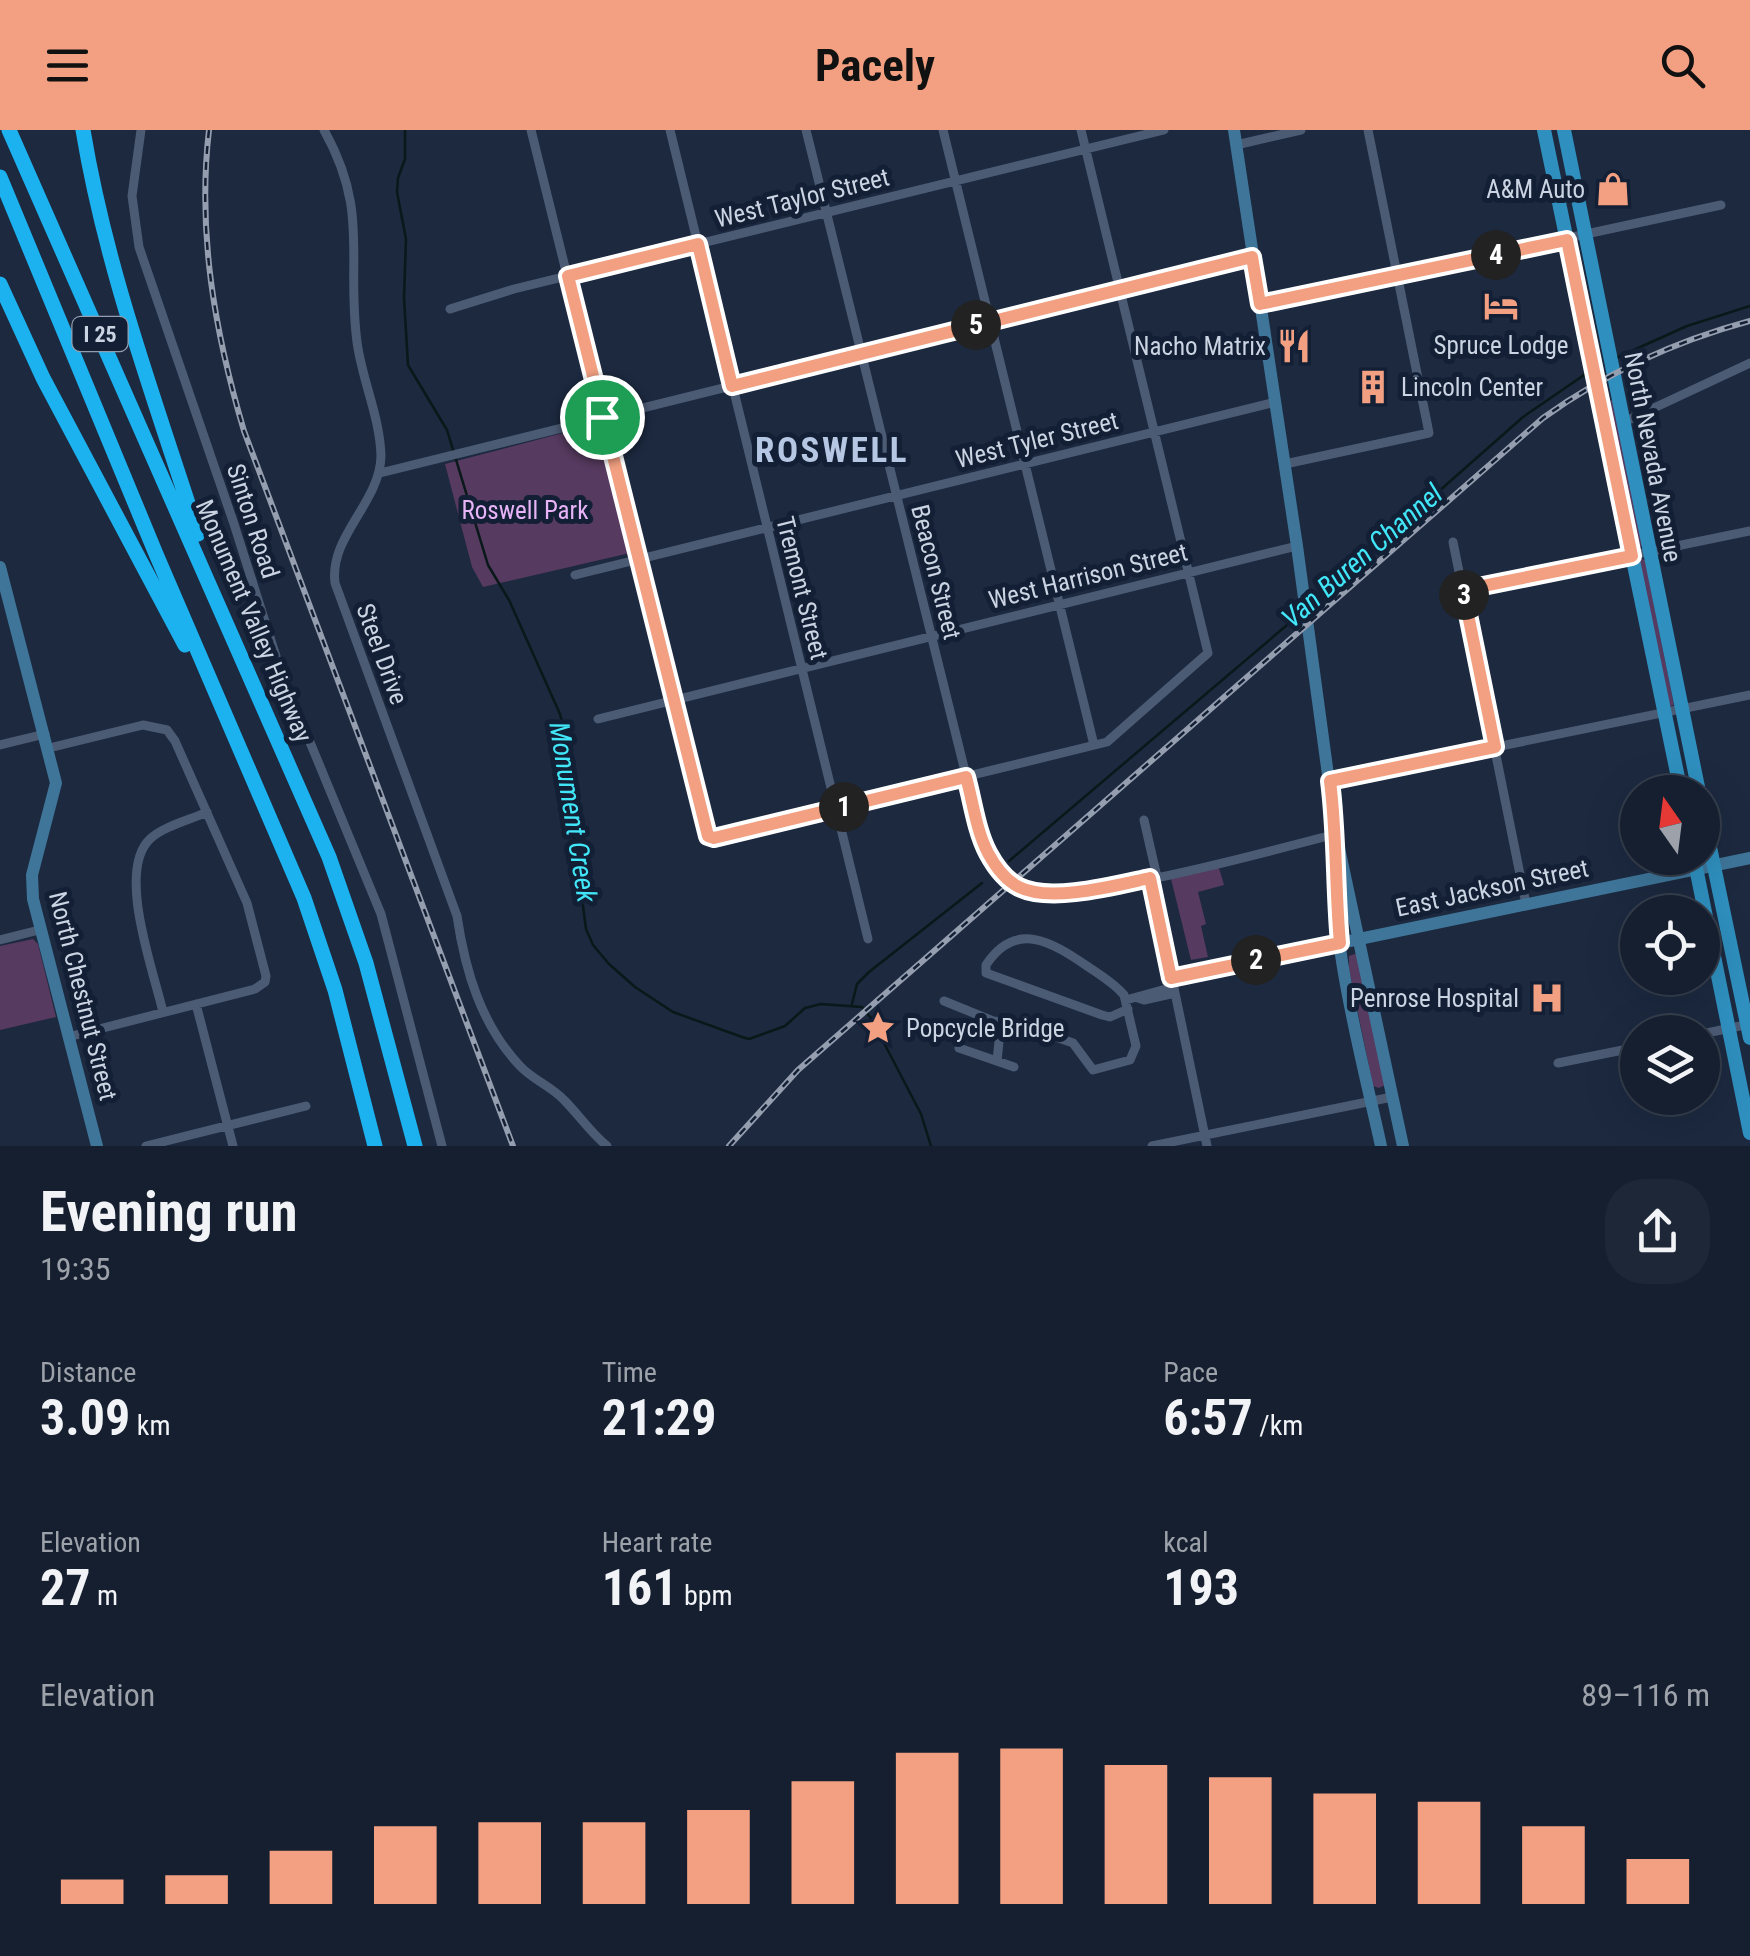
<!DOCTYPE html>
<html lang="en">
<head>
<meta charset="utf-8">
<style>
  body { margin:0; font-family:"Roboto Condensed",sans-serif; background:#1e2737; color:#f1f3f6; height:100vh; display:flex; flex-direction:column; font-size:38px; white-space:nowrap }
  * { box-sizing:border-box; margin:0 }
  p { font-size:32px; color:#9da2aa }
  .icon { flex:none; width:55px; height:55px; fill:none; stroke:currentColor; stroke-width:2; stroke-linecap:round; stroke-linejoin:round }
  .map { position:relative; height:1016px; overflow:hidden }
  .drawer { display:flex; flex-direction:column; background:#151f2f; flex:1 }
  .drawer>* { flex:none }
  .needle { width:65px; rotate:346deg }
  .tools { position:absolute; left:1620px; top:645px; display:grid; gap:20px }
  .tools a { display:grid; place-items:center; width:100px; height:100px; border-radius:50%; background:#151f2f; box-shadow:0 10px 40px #0002,0 0 0 2px #343d4b; font-size:50px }
  .pin { position:absolute; display:grid; place-items:center; width:85px; height:85px; color:#fff; margin:-42px; border:5px solid #fff; border-radius:50%; box-shadow:0 2px 10px #0007 }
  .km { position:absolute; width:50px; height:50px; margin:-25px; border-radius:50%; background:#222; color:#fff; font-size:28px; line-height:50px; text-align:center }
  .round { display:grid; place-items:center; flex:none; width:105px; height:105px; border-radius:40px; background:#1e2737 }
  .head { display:flex; align-items:center; justify-content:space-between; height:170px; padding:0 40px }
  h1 { font-size:55px; font-weight:700; line-height:75px }
  .stats { display:grid; grid-template-columns:repeat(3,1fr); gap:15px; height:170px; padding:10px 40px }
  .stats div { display:grid; align-content:center }
  .stats b { font-size:50px; font-weight:700 }
  .stats small { font-size:28px; font-weight:400 }
  .stats p { font-size:28px }
  .chart { height:280px; padding:20px 40px }
  .chart p { display:flex; justify-content:space-between }
  .chart svg { width:100%; height:180px; margin-top:10px; stroke:#f2a081; stroke-width:6 }
  header { display:flex; justify-content:space-between; align-items:center; height:130px; padding:0 40px; background:#f2a081; color:#111; font-size:45px; font-weight:700 }
  .map>svg:first-child { display:block }
  .green { fill:#563a5f }
  .lines { fill:none; stroke-linecap:round; stroke-linejoin:round }
  .stream { stroke:#091819; stroke-width:2.5 }
  .street { stroke:#4c5b74; stroke-width:9 }
  .secondary { stroke:#3e7599; stroke-width:12 }
  .primary { stroke:#2f8fbe; stroke-width:14 }
  .highway { stroke:#1cb2f0; stroke-width:15 }
  .rail-casing { stroke:#949eaf; stroke-width:6 }
  .rail { stroke:#131f34; stroke-width:2.5; stroke-dasharray:8; stroke-linecap:butt }
  .route-casing { stroke:#fff; stroke-width:20 }
  .route { stroke:#f2a081; stroke-width:12 }
  .labels { text-anchor:middle; dominant-baseline:central; stroke-width:10; stroke-linejoin:round; paint-order:stroke }
  .shield { fill:#131f34; stroke:#949eae; stroke-width:2.5 }
  .shield-label { font-size:22px; font-weight:bold; fill:#cbd4e3 }
  .poi-label { font-size:25px; fill:#cbd4e3; stroke:#131f34; text-anchor:end }
  .street-label { font-size:25px; fill:#cbd4e3; stroke:#131f34 }
  .park-label { font-size:25px; fill:#e6b4f7; stroke:#131f34 }
  .water-label { font-size:28px; font-style:italic; fill:#41e7f8; stroke:#131f34 }
  .district-label { font-size:35px; font-weight:bold; letter-spacing:2.5px; fill:#b6c7e3; stroke:#131f34 }
</style>
</head>
<body>
<header><svg class="icon" aria-label="menu" viewBox="0 0 24 24"><path d="M4 6h16M4 12h16M4 18h16"/></svg>Pacely<svg class="icon" aria-label="search" viewBox="0 0 24 24"><circle cx="10" cy="10" r="6"/><path d="M15 15l6 6"/></svg></header>
<div class="map">
<svg width="1750" height="1016" viewBox="0 0 1750 1016">
  <rect width="100%" height="100%" fill="#1c293f"/>
  <path class="green" d="M1614,269l29,145 -3,4h-4l-31,-144z
    M597,294l33,129 -147,34 -11,-20 -27,-103z
    M1642,429l3,1 29,145 -3,1 -5,-3 -27,-143z
    M1219,738l5,17 -26,7 8,32 -5,2 7,31 -17,3 -20,-81z
    M33,809l5,5 18,73 -56,13v-84z
    M1358,823l27,132 -6,3 -6,-2 -24,-117v-13z"/>
  <g class="lines">
    <path class="stream" d="M405,0v29l-7,19 -1,14 9,47 -2,59 4,67 39,65 41,135 21,35 51,114 6,23 3,63 17,129 7,16 16,19 26,23 38,25 69,25 7,2 36,-13 20,-18 16,-4 41,3 9,11 50,96 10,32
      M1616,228l71,-32 63,-20
      M1310,475l213,-188 64,-44
      M1009,731l291,-247
      M852,874l5,-20 12,-12 113,-89"/>
    <path class="street" d="M141,0l-9,66 7,51 95,277 47,148 100,242 61,232
      M324,0c46,82 22,128 33,212 5,38 23,75 24,114 -1,47 -52,80 -46,127l122,333c8,54 24,109 63,150 13,14 31,20 44,34 15,15 26,32 43,46
      M531,0l174,702 10,6 392,-96 101,-89 -127,-523
      M670,0l198,809
      M806,0l174,702c7,21 19,45 39,55 46,23 260,-39 317,-53
      M943,0l151,615
      M1236,15l65,-15
      M1260,174l461,-99
      M450,179l64,-20 650,-159
      M1624,292l126,-59
      M1285,334l144,-31 -61,-303
      M380,343l872,-216
      M1453,412l73,362
      M575,445l701,-173
      M1463,460l287,-59
      M598,589l699,-173
      M0,615l45,-11
      M49,618l94,-23 24,5 8,11 72,162 19,73 -1,6 -10,7 -187,48
      M1330,651l420,-86
      M1144,690l13,57
      M1151,748l56,268
      M0,810l39,-10
      M1631,834l7,-2
      M1171,848l169,-35
      M1138,868l6,2 31,-7
      M1126,870l47,-13
      M944,871l49,20 26,3 54,19 20,27 37,-10 6,-14 -12,-51c-10,-12 -24,-20 -37,-29 -34,-23 -71,-47 -101,-1v8l116,42 8,2 18,-8
      M196,874l37,142
      M163,882c-9,-40 -47,-141 -13,-173 14,-13 40,-19 57,-27
      M1702,904l48,-10
      M959,918l55,19
      M997,931l4,-39
      M1558,933l80,-16
      M146,1016l160,-40
      M1152,1016l240,-49"/>
    <path class="secondary" d="M1234,0l63,416 39,288 67,312
      M0,437l56,216 -24,92 1,24 64,247
      M1336,712c-10,88 26,216 45,304
      M1340,813l410,-85"/>
    <path class="primary" d="M1544,0l137,662
      M1564,0l135,662
      M1702,679l48,229
      M1694,728l56,275"/>
    <path class="highway" d="M9,0l320,727 37,106 49,183
      M83,0c23,139 72,270 115,404
      M0,47l156,377 148,344 31,92 40,156
      M0,154l43,94 142,267"/>
    <g class="rail-casing">
      <path id="rail" d="M209,0c-12,103 6,203 35,301l269,715
        M729,1016l69,-76 745,-652c63,-45 133,-77 207,-97"/>
    </g>
    <use href="#rail" class="rail"/>
  </g>
  <g class="lines">
    <g class="route-casing">
      <path id="route" d="M1567,110l65,316 -169,34 32,157 -165,34c7,54 5,108 10,162l-169,35 -21,-100c-33,7 -100,25 -131,9 -14,-7 -24,-21 -31,-34 -12,-23 -15,-51 -22,-76l-252,61 -6,-2 -140,-560 130,-32 34,142 520,-129 8,47z"/>
    </g>
    <use href="#route" class="route"/>
  </g>
  <defs>
    <g id="shop-bare" transform="scale(2.7)"><path d="M-5-2.5h2.3a2.7 3.5 0 0 1 5.4 0H5L5.5 6h-11ZM-1.5-2.5h3a1.5 2.3 0 0 0-3 0Z" fill="#f2a081" stroke="#131f34" stroke-width="2.5" paint-order="stroke"/></g>
    <g id="hotel-bare" transform="scale(2.7)"><path d="M-6-4.5h1.5V1H6V5H4.5V3h-9V5H-6ZM-4 0a1.8 1.8 0 1 1 3.6 0ZM.5 0V-2.5h3Q6-2.5 6 0Z" fill="#f2a081" stroke="#131f34" stroke-width="2.5" paint-order="stroke"/></g>
    <g id="restaurant-bare" transform="scale(2.7)"><path d="M-5-6h1v4h1v-4h1v4h1v-4h1v5L-1.5 .5V6h-2V.5L-5-1ZM5-6V6H3V1.5H1.5Q1.5-4 5-6Z" fill="#f2a081" stroke="#131f34" stroke-width="2.5" paint-order="stroke"/></g>
    <g id="building-bare" transform="scale(2.7)"><path d="M-4-6H4V6H1V3H-1V6H-4ZM-2.5-4.3h1.7v1.8h-1.7ZM.8-4.3h1.7v1.8H.8ZM-2.5-1h1.7V.8h-1.7ZM.8-1h1.7V.8H.8Z" fill="#f2a081" stroke="#131f34" stroke-width="2.5" paint-order="stroke"/></g>
    <g id="hospital-bare" transform="scale(2.7)"><path d="M-5-5h3v3.5h4V-5h3V5h-3V1.5h-4V5h-3Z" fill="#f2a081" stroke="#131f34" stroke-width="2.5" paint-order="stroke"/></g>
    <g id="sight-bare" transform="scale(2.7)"><path d="M0-6L1.8-2.2L6-1.7L2.9 1.2L3.7 5.4L0 3.3L-3.7 5.4L-2.9 1.2L-6-1.7L-1.8-2.2Z" fill="#f2a081" stroke="#131f34" stroke-width="2.5" paint-order="stroke"/></g>
  </defs>
  <g fill-rule="evenodd">
    <use href="#shop-bare" x="1613" y="59"/>
    <use href="#hotel-bare" x="1501" y="176"/>
    <use href="#restaurant-bare" x="1294" y="216"/>
    <use href="#building-bare" x="1373" y="257"/>
    <use href="#hospital-bare" x="1547" y="868"/>
    <use href="#sight-bare" x="878" y="898"/>
  </g>
  <g class="labels">
    <rect class="shield" x="72.5" y="187" width="55" height="34" rx="8"/>
    <g class="shield-label">
      <text x="100" y="204">I 25</text>
    </g>
    <g class="poi-label">
      <text x="1585" y="59">A&amp;M Auto</text>
      <text x="1501" y="215" text-anchor="middle">Spruce Lodge</text>
      <text x="1266" y="216">Nacho Matrix</text>
      <text x="1401" y="257" text-anchor="start">Lincoln Center</text>
      <text x="1519" y="868">Penrose Hospital</text>
      <text x="906" y="898" text-anchor="start">Popcycle Bridge</text>
    </g>
    <g class="street-label">
      <text transform="translate(802 68) rotate(-14)">West Taylor Street</text>
      <text transform="translate(1037 310) rotate(-14)">West Tyler Street</text>
      <text transform="translate(1653 327) rotate(79)">North Nevada Avenue</text>
      <text transform="translate(253 391) rotate(72)">Sinton Road</text>
      <text transform="translate(936 442) rotate(76)">Beacon Street</text>
      <text transform="translate(1088 446) rotate(-14)">West Harrison Street</text>
      <text transform="translate(802 458) rotate(76)">Tremont Street</text>
      <text transform="translate(254 491) rotate(67)">Monument Valley Highway</text>
      <text transform="translate(382 524) rotate(70)">Steel Drive</text>
      <text transform="translate(1492 758) rotate(-12)">East Jackson Street</text>
      <text transform="translate(83 866) rotate(76)">North Chestnut Street</text>
    </g>
    <g class="park-label">
      <text x="525" y="380">Roswell Park</text>
    </g>
    <g class="water-label">
      <text transform="translate(1362 426) rotate(-41)">Van Buren Channel</text>
      <text transform="translate(573 682) rotate(81)">Monument Creek</text>
    </g>
    <g class="district-label">
      <text x="832" y="320">ROSWELL</text>
    </g>
  </g>
</svg>
<div class="tools">
<a><svg class="needle" viewBox="-14 -14 28 28"><path d="M0-13l5 13h-10z" fill="#e53935"/><path d="M0 13l5-13h-10z" fill="#9da2aa"/></svg></a>
<a><svg class="icon" aria-label="locate" viewBox="0 0 24 24"><circle cx="12" cy="12" r="6"/><path d="M12 2v4M12 18v4M2 12h4M18 12h4"/></svg></a>
<a><svg class="icon" aria-label="layers" viewBox="0 0 24 24"><path d="M12 4l9 5-9 5-9-5zM3 14l9 5 9-5"/></svg></a>
</div>
<div class="pin" style="left:602px;top:287px;background:#1e9e55"><svg class="icon" aria-label="arrive" viewBox="0 0 24 24"><path d="M6 21V4h12l-3 4 3 4H6"/></svg></div>
<b class="km" style="left:844px;top:677px">1</b>
<b class="km" style="left:1256px;top:830px">2</b>
<b class="km" style="left:1464px;top:465px">3</b>
<b class="km" style="left:1496px;top:125px">4</b>
<b class="km" style="left:976px;top:195px">5</b>
</div>
<section class="drawer">
<div class="head"><div><h1>Evening run</h1><p>19:35</p></div><a class="round"><svg class="icon" aria-label="share" viewBox="0 0 24 24"><path d="M12 15V3M7 8l5-5 5 5M5 13v7h14v-7"/></svg></a></div>
<div class="stats">
<div><p>Distance</p><b>3.09<small> km</small></b></div>
<div><p>Time</p><b>21:29</b></div>
<div><p>Pace</p><b>6:57<small> /km</small></b></div>
</div>
<div class="stats">
<div><p>Elevation</p><b>27<small> m</small></b></div>
<div><p>Heart rate</p><b>161<small> bpm</small></b></div>
<div><p>kcal</p><b>193</b></div>
</div>
<div class="chart"><p><span>Elevation</span>89–116 m</p>
<svg viewBox="0 0 160 44" preserveAspectRatio="none"><path d="M5 44V38M15 44V37M25 44V31M35 44V25M45 44V24M55 44V24M65 44V21M75 44V14M85 44V7M95 44V6M105 44V10M115 44V13M125 44V17M135 44V19M145 44V25M155 44V33"/></svg>
</div>
</section>
</body>
</html>
